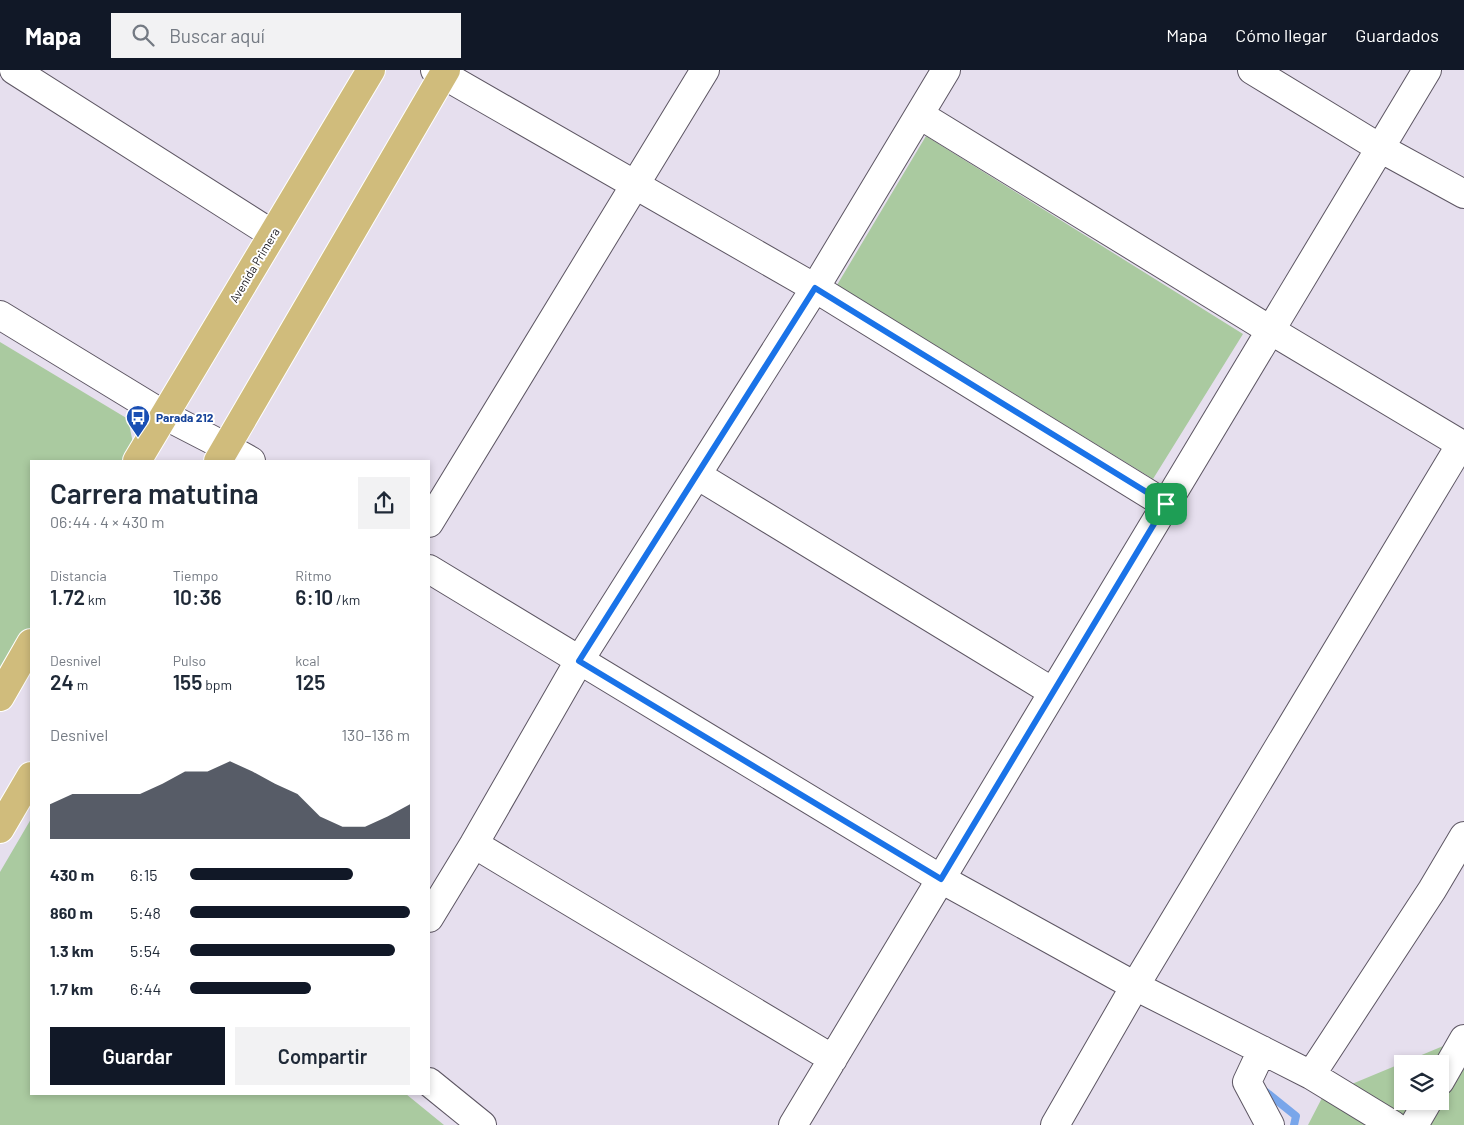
<!DOCTYPE html>
<html lang="es">
<head>
<meta charset="utf-8">
<style>
  body { margin:0; font-family:Barlow,sans-serif; background:#f2f2f3; color:#1f2937; height:100vh; display:flex; flex-direction:column; font-size:19px; white-space:nowrap }
  * { box-sizing:border-box; margin:0 }
  p { font-size:16px; color:#747a83 }
  .icon { flex:none; width:28px; height:28px; fill:none; stroke:currentColor; stroke-width:2; stroke-linecap:round; stroke-linejoin:round }
  .map { position:relative; flex:1; overflow:hidden }
  .details { position:absolute; left:30px; top:390px; width:400px; height:635px; display:flex; flex-direction:column; background:#fff; border-radius:0px; box-shadow:0 2px 8px #0003 }
  .details>* { flex:none }
  .tools { position:absolute; left:1394px; top:985px; display:grid; gap:10px }
  .tools a { display:grid; place-items:center; width:55px; height:55px; border-radius:0px; background:#fff; box-shadow:0 2px 8px #0003; font-size:25px }
  .pin { position:absolute; display:grid; place-items:center; width:42px; height:42px; color:#fff; margin:-21px; border-radius:10px; box-shadow:0 2px 8px #0006 }
  .round { display:grid; place-items:center; flex:none; width:52px; height:52px; border-radius:0px; background:#f2f2f3 }
  .summary { display:flex; align-items:center; justify-content:space-between; height:85px; padding:0 20px }
  h1 { font-size:28px; font-weight:600; line-height:38px }
  .metrics { display:grid; grid-template-columns:repeat(3,1fr); gap:8px; height:85px; padding:5px 20px }
  .metrics div { display:grid; align-content:center }
  .metrics b { font-size:21px; font-weight:600 }
  .metrics small { font-size:14px; font-weight:400 }
  .metrics p { font-size:14px }
  .chart { height:140px; padding:10px 20px }
  .chart p { display:flex; justify-content:space-between }
  .chart svg { width:100%; height:90px; margin-top:5px; fill:#111827; opacity:.7 }
  .button { display:flex; gap:10px; margin-top:auto; padding:10px 20px }
  .button a { flex:1; height:58px; border-radius:0px; background:#111827; color:#fff; font-size:20px; font-weight:600; line-height:58px; text-align:center }
  .button a+a { background:#f2f2f3; color:#1f2937 }
  ul { padding:0 20px; list-style:none; font-size:16px }
  li { display:grid; grid-template-columns:80px 60px 1fr; align-items:center; height:38px }
  li i { height:12px; border-radius:6px; background:#111827 }
  header { display:flex; align-items:center; gap:30px; box-sizing:border-box; height:70px; padding:0 25px; background:#111827; color:#fff }
  header strong { font-size:24px }
  nav { display:flex; gap:28px; margin-inline-start:auto; font-size:18px }
  .search { width:350px; height:45px; background:#f2f2f3; display:flex; align-items:center; gap:12px; box-sizing:border-box; padding:0 18px; border-radius:0px; color:#747a83; font-size:19px }
  .map>svg:first-child { display:block }
  .green { fill:#aacaa0; fill-rule:evenodd }
  .lines { fill:none; stroke-linecap:round; stroke-linejoin:round }
  .stream { stroke:#79a6ea; stroke-width:8 }
  .minor-casing { stroke:#5d5663; stroke-width:30 }
  .major-casing { stroke:#fff; stroke-width:30 }
  .minor { stroke:#fff; stroke-width:28 }
  .major { stroke:#d0bc7c; stroke-width:28 }
  .route-casing { stroke:#fff; stroke-width:10 }
  .route { stroke:#1a73e8; stroke-width:6 }
  .labels { text-anchor:middle; dominant-baseline:central; stroke-width:4; stroke-linejoin:round; paint-order:stroke }
  .street-label { font-size:12px; fill:#1c1a1f; stroke:#fff }
  .transit-label { font-size:12px; font-weight:bold; fill:#164399; stroke:#fff; text-anchor:start }
</style>
</head>
<body>
<header>
<strong>Mapa</strong>
<div class="search"><svg class="icon" aria-label="search" viewBox="0 0 24 24"><circle cx="10" cy="10" r="6"/><path d="M15 15l6 6"/></svg>Buscar aquí</div>
<nav><a>Mapa</a><a>Cómo llegar</a><a>Guardados</a></nav>
</header>
<div class="map">
<svg width="1464" height="1055" viewBox="0 0 1464 1055">
  <rect width="100%" height="100%" fill="#e6dfee"/>
  <path class="green" d="M926,66l317,198 -90,145 -316,-194z
    M0,272l128,77 6,29 -7,13h-96v170l-31,56z
    M31,749v275h375l38,31h-444v-253z
    M1448,974l16,2v79h-156l15,-29zM1402,994h38v37h-38z"/>
  <g class="lines">
    <path class="stream" d="M1266,1022l30,24 -2,9"/>
    <g class="minor-casing">
      <path id="minor" d="M14,0l258,164
        M435,0l380,218 350,216
        M1252,0l128,78 84,46
        M920,45l350,215 194,116
        M0,245l164,100 62,32 25,14
        M697,405l356,217
        M429,453l276,-453
        M429,499l512,310 194,107 176,89 82,50
        M474,774l359,215
        M429,848l45,-74 105,-183 236,-373 131,-218
        M1262,980l-15,32 23,43
        M1311,1005l121,-185 32,-54
        M1440,1011l24,-42
        M429,1012l53,43
        M793,1055l634,-1055
        M1055,1055l80,-139 326,-542
        M1414,1055l14,-24"/>
    </g>
    <g class="major-casing">
      <path id="major" d="M137,391l234,-391
        M218,391l228,-391
        M0,627l31,-54
        M0,759l31,-53"/>
    </g>
    <use href="#minor" class="minor"/>
    <use href="#major" class="major"/>
  </g>
  <g class="lines">
    <g class="route-casing">
      <path id="route" d="M815,218l351,216 -225,375 -362,-218z"/>
    </g>
    <use href="#route" class="route"/>
  </g>
  <defs>
    <g id="bus-pin" transform="scale(1.25)"><path d="M0 17L-7.5 6A9.5 9.5 0 1 1 7.5 6Z" fill="#1a4fb4" stroke="#fff"/><path d="M-5-6H5V4H4V6H2V4H-2V6H-4V4H-5ZM-3.5-4V0h7V-4ZM-3.5 1.2v1.5H-2V1.2ZM2 1.2v1.5H3.5V1.2Z" fill="#fff"/></g>
  </defs>
  <g fill-rule="evenodd">
    <use href="#bus-pin" x="138" y="347"/>
  </g>
  <g class="labels">
    <g class="street-label">
      <text transform="translate(254 195) rotate(-59)">Avenida Primera</text>
    </g>
    <g class="transit-label">
      <text x="156" y="347">Parada 212</text>
    </g>
  </g>
</svg>
<div class="tools">
<a><svg class="icon" aria-label="layers" viewBox="0 0 24 24"><path d="M12 4l9 5-9 5-9-5zM3 14l9 5 9-5"/></svg></a>
</div>
<div class="pin" style="left:1166px;top:434px;background:#1e9e55"><svg class="icon" aria-label="arrive" viewBox="0 0 24 24"><path d="M6 21V4h12l-3 4 3 4H6"/></svg></div>
<section class="details">
<div class="summary"><div><h1>Carrera matutina</h1><p>06:44 · 4 × 430 m</p></div><a class="round"><svg class="icon" aria-label="share" viewBox="0 0 24 24"><path d="M12 15V3M7 8l5-5 5 5M5 13v7h14v-7"/></svg></a></div>
<div class="metrics">
<div><p>Distancia</p><b>1.72<small> km</small></b></div>
<div><p>Tiempo</p><b>10:36</b></div>
<div><p>Ritmo</p><b>6:10<small> /km</small></b></div>
</div>
<div class="metrics">
<div><p>Desnivel</p><b>24<small> m</small></b></div>
<div><p>Pulso</p><b>155<small> bpm</small></b></div>
<div><p>kcal</p><b>125</b></div>
</div>
<div class="chart"><p><span>Desnivel</span>130–136 m</p>
<svg viewBox="0 0 160 44" preserveAspectRatio="none"><path d="M0 44V27L10 22L20 22L30 22L40 22L50 17L60 11L70 11L80 6L90 11L100 17L110 22L120 33L130 38L140 38L150 33L160 27V44z"/></svg>
</div>
<ul>
<li><b>430 m</b>6:15<i style="width:74%"></i></li>
<li><b>860 m</b>5:48<i style="width:100%"></i></li>
<li><b>1.3 km</b>5:54<i style="width:93%"></i></li>
<li><b>1.7 km</b>6:44<i style="width:55%"></i></li>
</ul>
<div class="button"><a>Guardar</a><a>Compartir</a></div>
</section>
</div>
</body>
</html>
